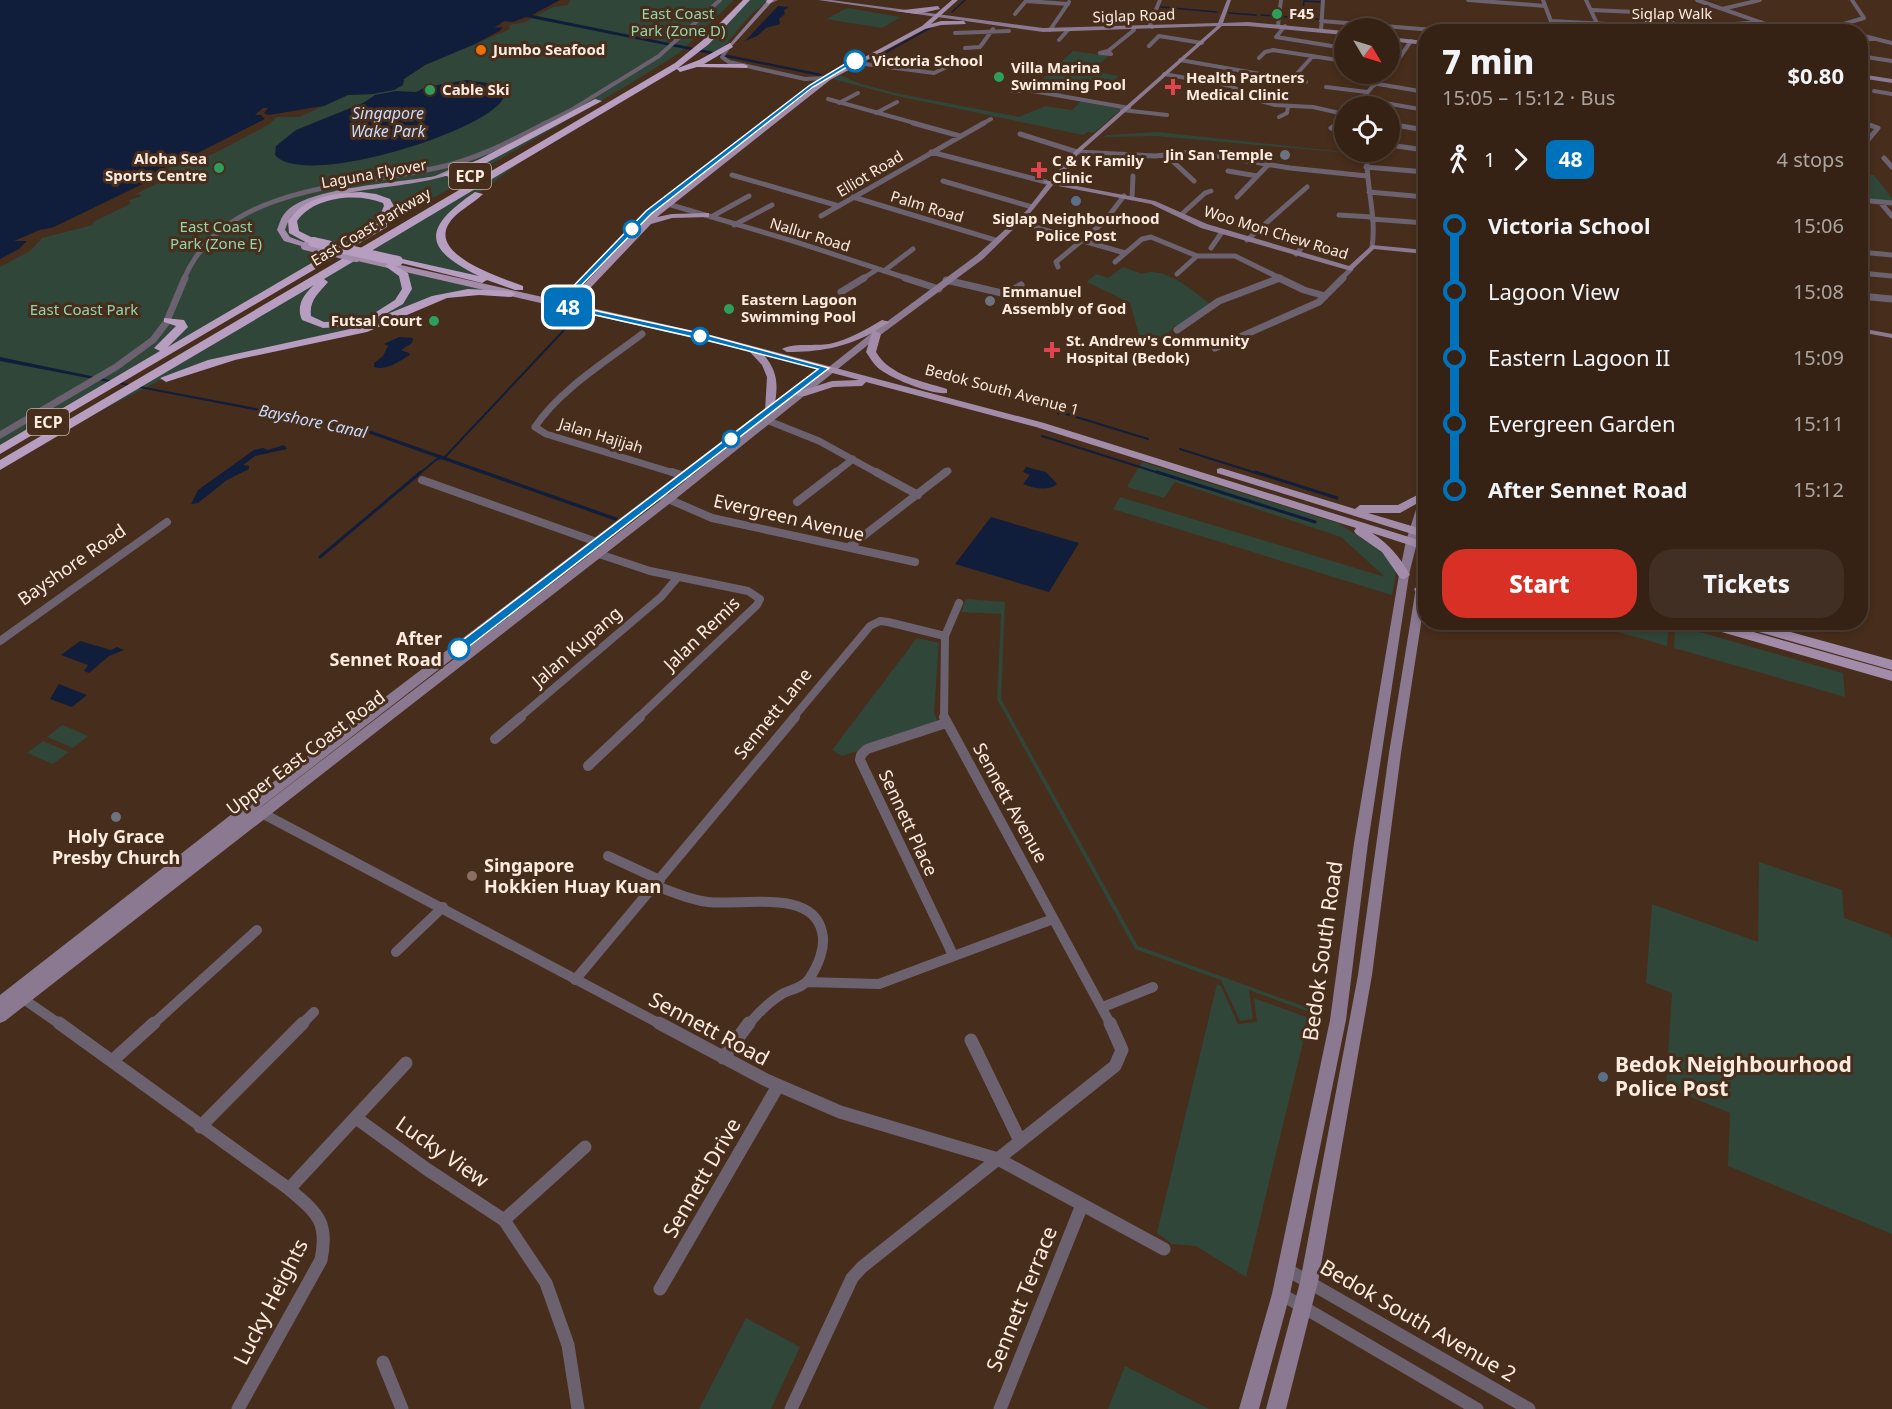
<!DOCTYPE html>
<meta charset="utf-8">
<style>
body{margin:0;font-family:"Noto Sans",sans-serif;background:#402f22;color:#f1f3f6;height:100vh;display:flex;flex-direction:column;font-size:22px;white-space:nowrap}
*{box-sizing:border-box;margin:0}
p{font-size:20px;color:#aaa4a0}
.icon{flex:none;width:33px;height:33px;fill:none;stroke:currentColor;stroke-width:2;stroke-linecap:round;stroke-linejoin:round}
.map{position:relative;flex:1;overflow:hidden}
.side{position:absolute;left:1418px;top:24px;width:450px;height:606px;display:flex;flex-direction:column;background:#352214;border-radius:24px;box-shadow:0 3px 9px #0003,0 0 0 2px #4f3f34}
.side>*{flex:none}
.badge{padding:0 12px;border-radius:9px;font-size:21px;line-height:39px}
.needle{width:39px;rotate:128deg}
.buttons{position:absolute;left:1334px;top:18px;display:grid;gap:12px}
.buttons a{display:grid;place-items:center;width:66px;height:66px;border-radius:50%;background:#352214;box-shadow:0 3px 9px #0003,0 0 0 2px #4f3f34;font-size:30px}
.map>.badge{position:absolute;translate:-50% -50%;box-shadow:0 0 0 3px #fff}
.legs{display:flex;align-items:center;gap:9px;height:66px;padding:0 24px;font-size:20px}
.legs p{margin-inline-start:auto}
.head{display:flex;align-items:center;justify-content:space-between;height:102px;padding:0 24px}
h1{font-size:33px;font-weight:800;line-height:45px}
.action{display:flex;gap:12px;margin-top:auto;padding:12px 24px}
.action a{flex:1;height:69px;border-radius:24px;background:#d93025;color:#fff;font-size:24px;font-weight:800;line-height:69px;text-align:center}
.action a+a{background:#402f22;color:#f1f3f6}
ul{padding:0 24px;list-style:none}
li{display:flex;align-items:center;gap:21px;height:66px;font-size:22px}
li i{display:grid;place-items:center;width:9px;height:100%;margin:0 8px;background:currentColor}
li i::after{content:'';width:15px;height:15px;margin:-8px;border:4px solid;border-radius:50%;background:#352214}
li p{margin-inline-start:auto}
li:first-child i{background:linear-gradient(#0000 50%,currentColor 0)}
li:last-child i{background:linear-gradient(currentColor 50%,#0000 0)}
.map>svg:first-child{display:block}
</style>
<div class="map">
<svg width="1892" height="1409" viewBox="0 0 1892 1409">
<rect width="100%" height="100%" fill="#472d1b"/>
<path fill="#304639" d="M570,0H734L679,53L628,85L0,449V267L30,251L42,238L93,225V222L130,204V200L141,196L139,194L132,196L158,183L154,181L172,166L186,165L215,153L268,125L277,117H299L348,95L373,94L403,85L404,79L425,65L506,31L510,28L509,25L525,22L553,7L568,5Z
M747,0H771C755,7 730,38 721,53L698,49Z
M847,8L901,17L882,28L826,19Z
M1073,51L1109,56L1091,71L1119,76L1104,89L1094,87L1089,91L1068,88L1059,96L1029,91Z
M840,75L861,84L900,94L1019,117L1045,106L1072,110L1082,100L1124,107L1094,133L1088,132L1083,135L897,96L833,79Z
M1157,132L1344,152H1361L1360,154L1156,136L1104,137L1107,135Z
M519,163L474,197L441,230L452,256L519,288L360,253Z
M1860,174L1874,175L1892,198V202L1860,199Z
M353,257L510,294L447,295L389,320L239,355L163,379L67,428Z
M1123,267L1142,274C1163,264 1195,292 1210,304L1178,327L1175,326L1157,343L1140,338L1130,303L1087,282L1096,274L1108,278Z
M1142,462L1338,523L1380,550L1388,557L1396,574L1392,595L1113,509L1120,497L1385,577L1341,537L1175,482L1164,498L1127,487Z
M966,599L1005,602L1001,699L1138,946L1317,1011V1015L1249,990L1253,1019L1240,1021L1221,980L1135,949L997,699L1001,614L961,612Z
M1663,622L1669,624L1667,646L1587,623Z
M1675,625L1843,673L1845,697L1674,648Z
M917,638L939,643L934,713L939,724L842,756L832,750Z
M62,725H63L88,736L73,748L47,737Z
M43,741L69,752L53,764L27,753Z
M1759,862L1842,890L1844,918L1888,934L1892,938V1234L1728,1166L1730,1113L1666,1087L1672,993L1646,983L1652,904L1758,942Z
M1217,984L1221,986L1238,1024L1257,1022L1254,998L1309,1018L1246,1277L1196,1246L1172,1244L1157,1233Z
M746,1318L800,1347L771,1409H699Z
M1125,1366L1209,1409H1108Z"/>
<path fill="#111e3b" d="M0,0H560L532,15L822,74L820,76L526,17L513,22L504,21L494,28L502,27L501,30L475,44L425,65L404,79L403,85L394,90L373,94L348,95L324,106L268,115L264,113L268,108H263L255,115H261L265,119L174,165H169L152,176L157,177L54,227L41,230L44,228L14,241H27L19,249L0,259Z
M778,6L789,7L784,10L785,14L779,19L780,24L766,28L757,36L745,41Z
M467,80L494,84L503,91V99C485,132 303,189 275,155L276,146L296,130L363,103L375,95L396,91L416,92L426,87Z
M399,337L413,338L412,343L401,350L409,353L410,355C399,361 388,371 374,367V363L383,356L388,346L384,344Z
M0,357L129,384L366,429L618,518L616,521L362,431L0,361Z
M284,445L287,449L255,456L243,465L249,466V469L227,480L198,503L191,504L198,490L254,450L263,448L268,450Z
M1026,467L1046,472L1057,484C1048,492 1033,488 1023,484L1030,475L1023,472Z
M991,517L1079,543L1049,592L955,564Z
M80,641L111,650L117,647L124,650L109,656L89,673L84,671L88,665L61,655Z
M59,684L87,695L72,707L50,699Z"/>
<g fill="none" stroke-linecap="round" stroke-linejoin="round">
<path stroke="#111e3b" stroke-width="1.5" d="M1161,7L1217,12
M952,12L965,0
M1229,13L1256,15
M1261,15L1318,19
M1302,18L1304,1L1320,2
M870,61L930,28"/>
<path stroke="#111e3b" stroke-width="2" d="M1058,414L1060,412L1148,439
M1042,436L1162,474
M1180,449L1259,474
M419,474L437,459L444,458L581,312"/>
<path stroke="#111e3b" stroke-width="3" d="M1157,472L1315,522
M1255,472L1337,498
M320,557L421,472"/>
<path stroke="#6b616f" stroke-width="4" d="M1468,0L1545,6
M1543,0L1555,32
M1586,0L1601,32
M1697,0L1788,32
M1722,9L1760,0
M1592,10L1657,13L1681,28
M1015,14L1026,1L1068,4
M1321,21L1459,32
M1551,21L1682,28L1761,22
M1278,26L1281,0
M1285,26L1276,37L1344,48
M1152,27L1150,24L1160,0
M1050,30L1069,2
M1321,30L1323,0
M1479,32L1480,27
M1816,32L1864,18L1852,0
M955,33L1009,31
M1860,35L1892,43
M1059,40L1068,30
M730,45L722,57L729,62L805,79L825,78
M1860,45L1871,38
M1149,46L1159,36L1202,43
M965,48L980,47L993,29
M1108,51L1134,30L1133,28
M1108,51L1111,54L1100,53Z
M1860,56L1892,61
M1259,58L1265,52L1273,50L1344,61
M1180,60L1306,82
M857,63L934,73L949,66
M1389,73L1411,41
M1164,74L1231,86L1257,100L1275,105L1313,107L1344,114
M1292,79L1313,56
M1378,84L1425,92
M1326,87L1367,92
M1012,91H1033L1129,108
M1874,91L1892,94
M828,99L918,124
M1362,99L1425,110
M839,103L858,93
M1356,106L1372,87L1389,74
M1122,110L1167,115
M876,113L897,102
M1279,117L1287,113L1288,107
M1860,121L1868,124
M543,124L573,109L659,56L720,0
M982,124L991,119
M1336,124L1344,119"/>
<path stroke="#6b616f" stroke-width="5" d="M913,123L960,136
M1389,124L1425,130
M1331,128L1339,123
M1020,134L1077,152L1155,156L1193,152L1290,168L1367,176
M1389,145L1425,150
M1863,146L1878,128L1864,123
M931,152L1046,182
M1367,152C1365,184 1377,215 1372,247
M1166,155L1194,181
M1884,158L1892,167
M1366,167L1425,172
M1228,171L1257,176
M732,175L839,206
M943,181L1032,207
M1369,192L1425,197
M853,197L995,240
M1237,197L1268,165
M1132,198L1133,176
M1860,200L1892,203
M661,202L793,241L909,279
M1880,202L1892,216
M1182,214L1205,193L1211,191
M1339,215L1372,217
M821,216L984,123
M711,217L749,196
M1372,219L1425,223
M1014,221L1125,253
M734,225L772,205
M1247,240L1307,187
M1211,248L1222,232
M1860,252L1892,255
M1296,254L1309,240
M1115,262L1142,239L1151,237L1197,256H1235L1282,279
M1058,267L1056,262L1104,222L1124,196
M884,271L913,249
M1860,273L1892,276
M1177,274L1197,256
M184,279C223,185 352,187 436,168C476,160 511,141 546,123
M862,279L878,269
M1277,279L1280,278
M1341,279L1351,269"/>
<path stroke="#6b616f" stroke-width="7" d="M905,278L939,289
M1279,278L1304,290L1325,296
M946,280L1006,294L1021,285
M841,292L864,278
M1860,296L1892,299
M1177,330L1219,301L1280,278
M642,334C607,361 559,390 535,427L546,434L677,474
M1215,348L1319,302L1343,278
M759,417L819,441L879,474
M0,435L116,367L153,340L166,323L185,278
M834,474L853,459
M944,474L948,471"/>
<path stroke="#6b616f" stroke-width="8" d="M672,472L694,479
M876,472L918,495
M422,480L608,546
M659,495L712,518L915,562
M797,502L836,472
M849,547L946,472
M593,552L650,571L748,591L760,599L757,605L638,718
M0,641L167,522
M519,718L661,597L678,577
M793,718L870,626L880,621L888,622L945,636
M944,718L945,636L959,603"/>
<path stroke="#6b616f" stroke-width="10" d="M944,717L1111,1025
M946,723L867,749L861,755L860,760L953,955
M495,739L521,717
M588,766L640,717
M258,811L662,1025
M608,856L660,880
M656,886C673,892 690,900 708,902C741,906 813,888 822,932C826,947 818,966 809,979C803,988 791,989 782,994C769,1002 758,1013 748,1025
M396,952L443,907
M575,980L795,717
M807,982L879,984L1053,919
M22,998L61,1025
M1103,1007L1153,987
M152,1025L257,930
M301,1025L314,1012"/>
<path stroke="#6b616f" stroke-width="13" d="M59,1023L289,1189C317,1213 329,1221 321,1260L238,1409
M659,1023L766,1080L840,1112L998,1159L1164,1249
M971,1040L1020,1141
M723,1058L749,1023
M112,1061L154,1023
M356,1118L428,1170L504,1220L546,1283L568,1345L578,1409
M200,1127L303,1023
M289,1189L406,1063
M504,1220L585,1147
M1286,1269L1529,1409
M660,1289L778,1086
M1281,1294L1477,1409
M383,1362L402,1409
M791,1409L852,1278L862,1267L1115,1066L1122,1050L1110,1023
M1000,1409L1082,1205"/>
<path fill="#8a7990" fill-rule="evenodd" d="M778,0L771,3L732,46H728L767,1Z
M818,0H831L1043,28L1218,23L1227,0H1231L1223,23L1248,22L1344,31V35L1248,26H1222L1079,153L1056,182L1155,201L1207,224L1349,266L1372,245L1425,250V254L1374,249L1351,271L1201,228L1151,204L1053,185L1031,212L983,259L879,336L673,501L5,1021L0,1023V995L255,796L751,419H757V423L248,817L665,497L873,332L977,255L1027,210L1047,184L1044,183V181H1050L1075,151L1217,26L1043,32Z
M1389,37L1425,41V45L1389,41Z
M1860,74L1892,79V83L1860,78Z
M1860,328L1892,334V338L1860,332Z
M1425,494C1425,521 1415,548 1409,575L1368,843L1346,1020L1290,1294L1259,1409H1239L1272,1294L1330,1020L1354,843L1399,575L1406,541L1420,497Z
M1425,560V598L1401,753L1372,975L1318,1282L1286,1409H1266L1300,1282L1358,975L1389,753L1420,563Z"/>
<path fill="#a28ca9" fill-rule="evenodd" d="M952,0H958L931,24L941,21H964L966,24L941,25L925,29L830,80L657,217L672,214L706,213H709V217L672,218L651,224L577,302H571V298L654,211L764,126L826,78L922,26Z
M938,6L940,9L917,14L895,11Z
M452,163L459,167L457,172C411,191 327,185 294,214C289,217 287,225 285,230L290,237L308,244V248L284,241L277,230C279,225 281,217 285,213C306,187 400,183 435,176L451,169L448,165Z
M356,255L703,333L1044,423L1425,542V550L1372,533C1389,544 1400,557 1410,575L1404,579L1400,578L1382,552L1356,534L1354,531L1356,528L1036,427L866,382L862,386L833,387L805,396H797V392L832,381L859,380L764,355C779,373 778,387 774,409L769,412L765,411L767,377L762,365L749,351L353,260V256Z
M882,320L890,322L875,331L881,334L876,352C890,376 922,381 947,389V393C931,395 890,378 878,368C873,363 870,358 866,352L872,333C844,348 818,352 787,352L782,349C791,343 817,346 829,344C848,340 865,330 882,320Z
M1221,468L1355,509L1360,505H1398L1425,491V499L1400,513H1368L1425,530V538L1217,473V469Z
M1425,581V591L1416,592L1414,589Z
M1695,622H1718L1892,671V681L1697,625Z
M1732,622H1755L1892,660V670L1734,625Z"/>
<path fill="#b79dc0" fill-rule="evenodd" d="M743,0H750L709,44L678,68L699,60L730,43L733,47L704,64H744L748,66L747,68L697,67L680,72L677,69L324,279L328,282C319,293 309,300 311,316L324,322L349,321L353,322V326L323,328L302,320C296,306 303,295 314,285L0,470V460L675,63L703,40Z
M767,0H774L769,4L766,2Z
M595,99L602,101L486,163L450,177L442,175L480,159Z
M361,192L376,194L390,199L394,206L382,222L387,223V227L0,454V445L160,351L154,348L176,326L164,322V318L184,320L188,327L168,347L368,230L365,228L380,215L384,206L383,203C357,192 313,197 297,221L299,231L317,240V244H309L289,233L288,221C304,197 333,193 361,192Z
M475,192L483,194C472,205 456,211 448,225C431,256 502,278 523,286V290H515L487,280L482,283L393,261L398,258L479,276C421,248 424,227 475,192Z
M390,263L408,273L412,289L403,304L380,317L376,316V312L395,300L402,289L399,276L385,266Z
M468,289L511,291L516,294L511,297L479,295L447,298L367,332L235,360L166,382L160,378L208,360L350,329L432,296Z"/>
<path stroke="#a28ca9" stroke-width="8" d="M305,246L356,258"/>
<path stroke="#b79dc0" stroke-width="10" d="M313,242L398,261"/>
</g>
<path fill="#0072bc" stroke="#fff" stroke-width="1.5" d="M853,59L857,61L813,87L651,214L566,301L570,305L703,334L829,368L463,651H455V646L818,369L702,339L564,308L558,302L646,211L810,85Z"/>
<g fill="#2e9e5b" stroke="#472d1b" stroke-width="2">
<circle cx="1277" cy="14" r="6"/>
<circle cx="999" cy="77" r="6"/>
<circle cx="430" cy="90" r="6"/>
<circle cx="219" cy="168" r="6"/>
<circle cx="729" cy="309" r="6"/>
<circle cx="434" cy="321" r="6"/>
</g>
<circle fill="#e8710a" stroke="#472d1b" stroke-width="2" cx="481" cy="50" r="6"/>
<g fill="#fff" stroke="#0072bc" stroke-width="3">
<circle cx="855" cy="61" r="10"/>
<circle cx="632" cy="229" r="8"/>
<circle cx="700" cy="336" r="8"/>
<circle cx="731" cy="439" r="8"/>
<circle cx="459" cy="649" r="10"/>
</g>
<g fill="#e0444e" stroke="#472d1b" stroke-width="2">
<path d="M1170 78h6v6h6v6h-6v6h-6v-6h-6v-6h6z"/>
<path d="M1036 161h6v6h6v6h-6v6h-6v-6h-6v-6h6z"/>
<path d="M1049 341h6v6h6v6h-6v6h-6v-6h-6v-6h6z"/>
</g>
<g fill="#6b7280" stroke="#472d1b" stroke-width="2">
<circle cx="1285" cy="155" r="6"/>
<circle cx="990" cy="301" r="6"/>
<circle cx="116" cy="817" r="6"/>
</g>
<g fill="#5c6f8a" stroke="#472d1b" stroke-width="2">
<circle cx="1076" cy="201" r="6"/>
<circle cx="1603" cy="1077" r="6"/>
</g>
<circle fill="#8d6e63" stroke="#472d1b" stroke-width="2" cx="472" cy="876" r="6"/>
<g text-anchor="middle" stroke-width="6" stroke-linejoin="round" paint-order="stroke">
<g font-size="15" fill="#93d6ae" stroke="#472d1b">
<text x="678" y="19">East Coast<tspan x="678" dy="17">Park (Zone D)</tspan></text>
<text x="216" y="232">East Coast<tspan x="216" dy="17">Park (Zone E)</tspan></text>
<text x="84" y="315">East Coast Park</text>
</g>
<g font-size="15" font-weight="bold" fill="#fdebe0" stroke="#472d1b" text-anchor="start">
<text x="1289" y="19">F45</text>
<text x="493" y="55">Jumbo Seafood</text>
<text x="1011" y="73">Villa Marina<tspan x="1011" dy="17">Swimming Pool</tspan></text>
<text x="1186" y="83">Health Partners<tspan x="1186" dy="17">Medical Clinic</tspan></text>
<text x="442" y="95">Cable Ski</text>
<text x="1273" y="160" text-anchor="end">Jin San Temple</text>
<text x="207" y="164" text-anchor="end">Aloha Sea<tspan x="207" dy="17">Sports Centre</tspan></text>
<text x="1052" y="166">C &amp; K Family<tspan x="1052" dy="17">Clinic</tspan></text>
<text x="1076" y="224" text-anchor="middle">Siglap Neighbourhood<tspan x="1076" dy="17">Police Post</tspan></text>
<text x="1002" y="297">Emmanuel<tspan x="1002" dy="17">Assembly of God</tspan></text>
<text x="741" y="305">Eastern Lagoon<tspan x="741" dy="17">Swimming Pool</tspan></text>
<text x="422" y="326" text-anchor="end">Futsal Court</text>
<text x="1066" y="346">St. Andrew's Community<tspan x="1066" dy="17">Hospital (Bedok)</tspan></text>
</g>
<g font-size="15" fill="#fdebe0" stroke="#472d1b">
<text x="1672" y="19">Siglap Walk</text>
<text transform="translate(1134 16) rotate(-2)" y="5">Siglap Road</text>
<text transform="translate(374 174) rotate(-10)" y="5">Laguna Flyover</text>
<text transform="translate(870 174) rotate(-31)" y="5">Elliot Road</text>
<text transform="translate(927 207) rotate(17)" y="5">Palm Road</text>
<text transform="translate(371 227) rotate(-31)" y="5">East Coast Parkway</text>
<text transform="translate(1276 233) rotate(17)" y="5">Woo Mon Chew Road</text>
<text transform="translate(810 235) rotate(17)" y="5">Nallur Road</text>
<text transform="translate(1002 390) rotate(15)" y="5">Bedok South Avenue 1</text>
<text transform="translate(601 436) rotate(17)" y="5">Jalan Hajijah</text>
</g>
<g font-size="15" font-weight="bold" fill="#fdebe0" stroke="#472d1b" text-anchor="start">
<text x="872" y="66">Victoria School</text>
</g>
<g font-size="16" font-style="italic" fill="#c8dafd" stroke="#472d1b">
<text x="388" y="119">Singapore<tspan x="388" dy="18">Wake Park</tspan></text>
<text transform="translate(313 421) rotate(12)" y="6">Bayshore Canal</text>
</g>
<g fill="#472d1b" stroke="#c6b2a5" stroke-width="1.5">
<rect x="449" y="163" width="42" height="26" rx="4.5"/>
<rect x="27" y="409" width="42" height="26" rx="4.5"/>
</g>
<g font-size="16" font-weight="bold" fill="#fdebe0">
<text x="470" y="182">ECP</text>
<text x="48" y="428">ECP</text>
</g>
<g font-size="18" fill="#fdebe0" stroke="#472d1b">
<text transform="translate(789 518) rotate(13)" y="6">Evergreen Avenue</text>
<text transform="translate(72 565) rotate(-35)" y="6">Bayshore Road</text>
<text transform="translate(702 634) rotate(-44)" y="6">Jalan Remis</text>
<text transform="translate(577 647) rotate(-41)" y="6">Jalan Kupang</text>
<text transform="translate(773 714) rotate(-51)" y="6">Sennett Lane</text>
<text transform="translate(306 753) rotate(-37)" y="6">Upper East Coast Road</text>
<text transform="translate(1010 803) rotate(61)" y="6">Sennett Avenue</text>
<text transform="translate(908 823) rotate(65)" y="6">Sennett Place</text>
</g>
<g font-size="18" font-weight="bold" fill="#fdebe0" stroke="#472d1b" text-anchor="end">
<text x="442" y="645">After<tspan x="442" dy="21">Sennet Road</tspan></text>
</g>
<g font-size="18" font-weight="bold" fill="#fdebe0" stroke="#472d1b">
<text x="116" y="843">Holy Grace<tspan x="116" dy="21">Presby Church</tspan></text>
<text x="484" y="872" text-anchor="start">Singapore<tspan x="484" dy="21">Hokkien Huay Kuan</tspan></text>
</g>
<g font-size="21" fill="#fdebe0" stroke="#472d1b">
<text transform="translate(1323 951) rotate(-82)" y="7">Bedok South Road</text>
<text transform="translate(709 1029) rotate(28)" y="7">Sennett Road</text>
<text transform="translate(442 1152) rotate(35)" y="7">Lucky View</text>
<text transform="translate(702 1178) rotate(-60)" y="7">Sennett Drive</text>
<text transform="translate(1022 1299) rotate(-68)" y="7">Sennett Terrace</text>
<text transform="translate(271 1302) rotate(-63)" y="7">Lucky Heights</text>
<text transform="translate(1418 1321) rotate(30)" y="7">Bedok South Avenue 2</text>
</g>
<g font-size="21" font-weight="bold" fill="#fdebe0" stroke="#472d1b" text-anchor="start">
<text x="1615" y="1072">Bedok Neighbourhood<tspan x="1615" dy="24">Police Post</tspan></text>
</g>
</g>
</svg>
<div class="buttons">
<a><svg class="needle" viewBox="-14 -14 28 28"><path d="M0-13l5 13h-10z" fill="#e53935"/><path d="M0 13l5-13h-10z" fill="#aaa4a0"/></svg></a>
<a><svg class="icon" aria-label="locate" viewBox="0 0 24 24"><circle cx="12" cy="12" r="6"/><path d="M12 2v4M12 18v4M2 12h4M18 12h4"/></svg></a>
</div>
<b class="badge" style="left:568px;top:307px;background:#0072bc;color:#fff">48</b>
<section class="side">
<div class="head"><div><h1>7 min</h1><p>15:05 – 15:12 · Bus</p></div><b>$0.80</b></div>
<div class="legs"><svg class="icon" aria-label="walk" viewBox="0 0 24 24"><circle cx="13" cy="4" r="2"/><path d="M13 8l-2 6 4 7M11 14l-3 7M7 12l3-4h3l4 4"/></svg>1<svg class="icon" aria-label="forward" viewBox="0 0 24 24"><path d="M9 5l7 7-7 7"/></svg><b class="badge" style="background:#0072bc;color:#fff">48</b><p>4 stops</p></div>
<ul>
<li><i style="color:#0072bc"></i><b>Victoria School</b><p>15:06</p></li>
<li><i style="color:#0072bc"></i><span>Lagoon View</span><p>15:08</p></li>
<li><i style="color:#0072bc"></i><span>Eastern Lagoon II</span><p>15:09</p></li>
<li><i style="color:#0072bc"></i><span>Evergreen Garden</span><p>15:11</p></li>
<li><i style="color:#0072bc"></i><b>After Sennet Road</b><p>15:12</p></li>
</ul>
<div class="action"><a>Start</a><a>Tickets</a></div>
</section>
</div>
